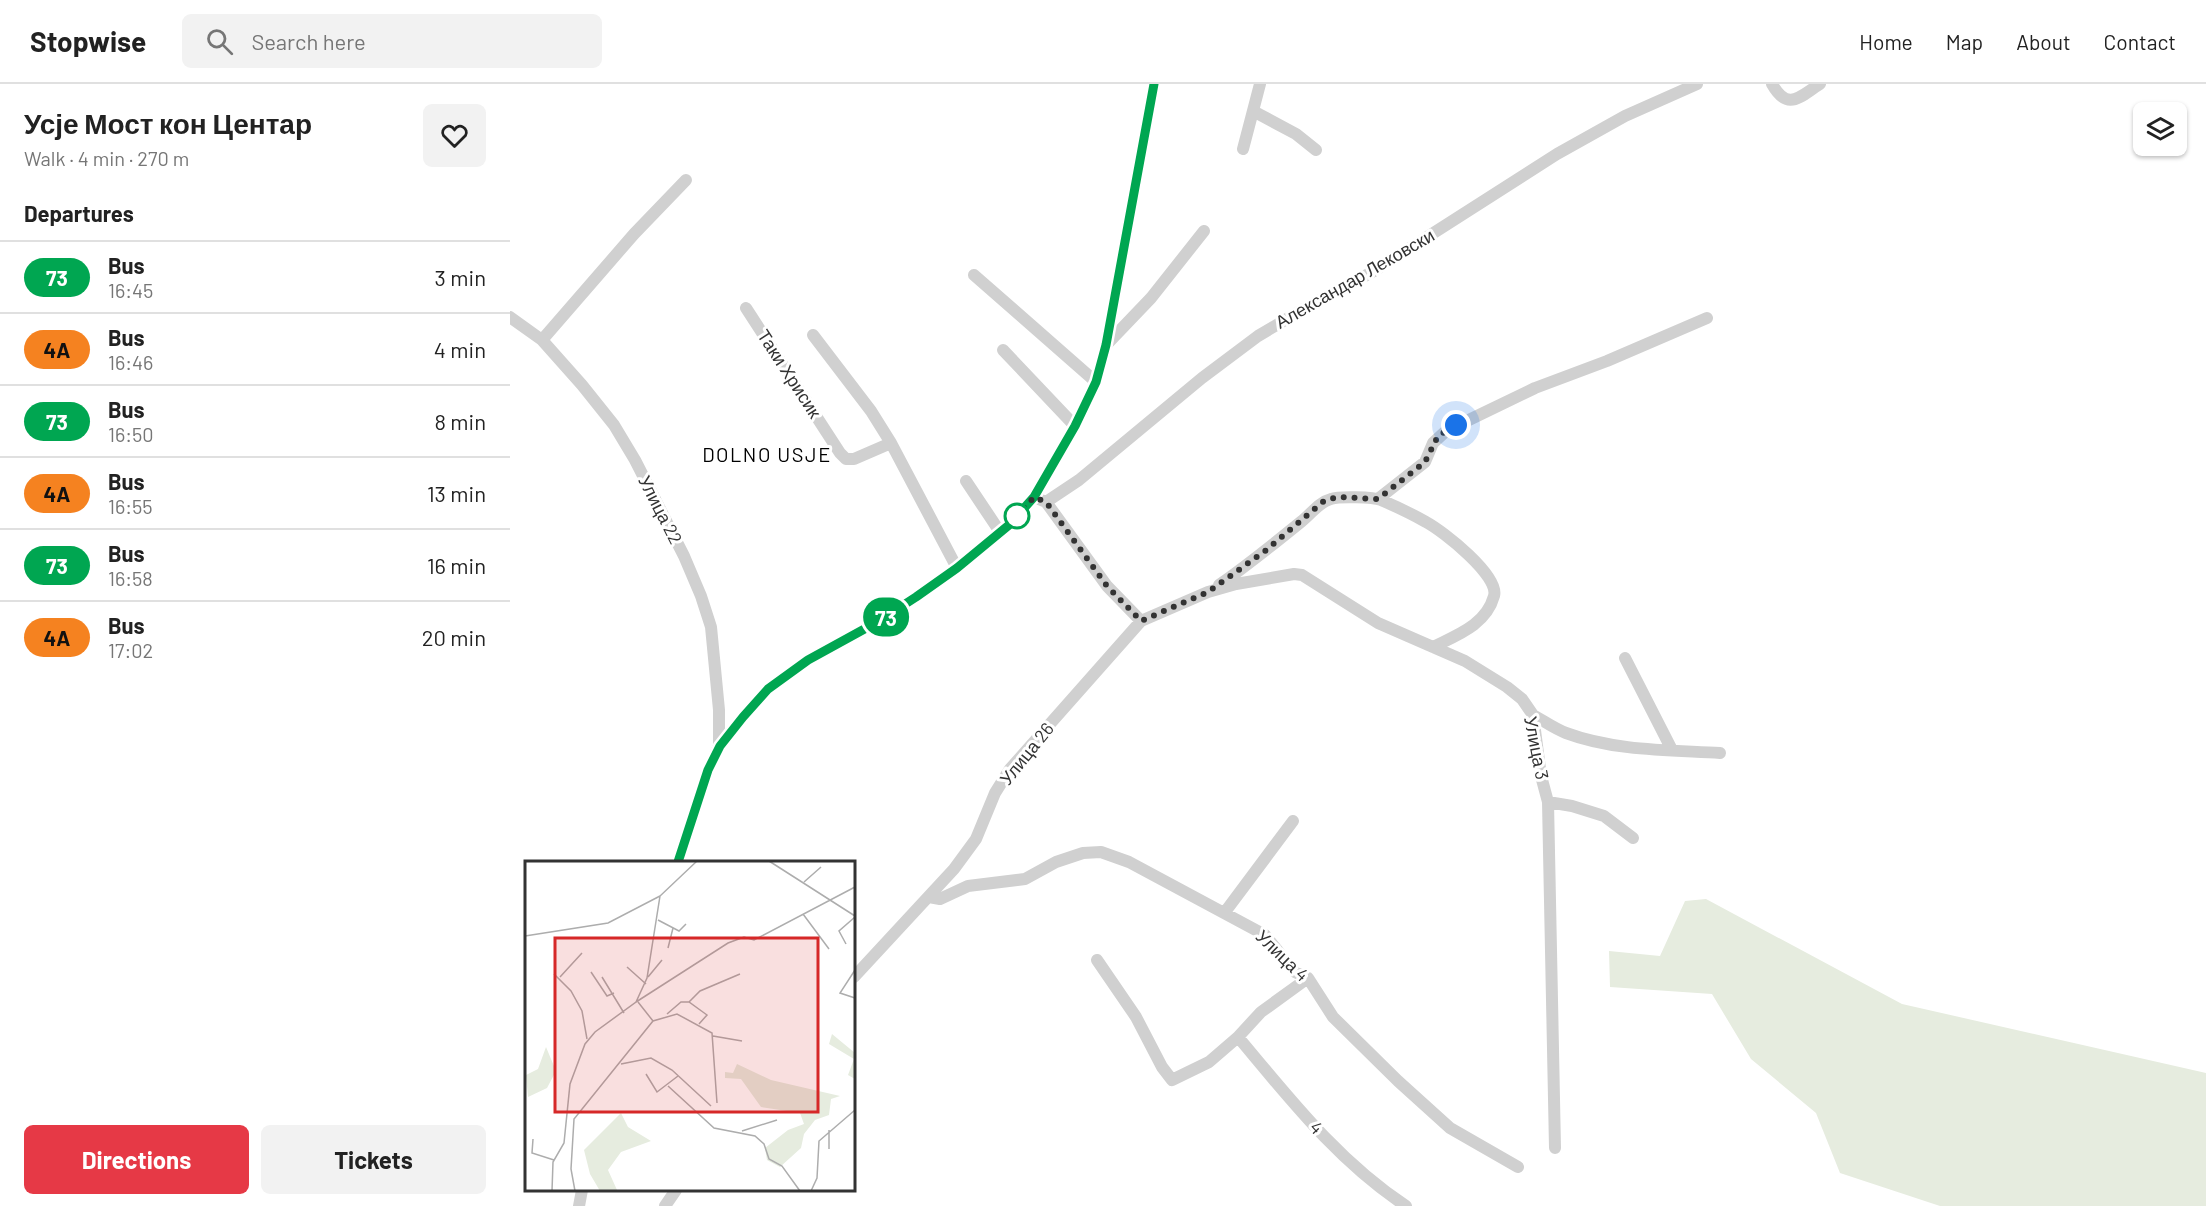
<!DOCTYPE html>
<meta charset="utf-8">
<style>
body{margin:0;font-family:Barlow,sans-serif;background:#f2f2f2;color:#222;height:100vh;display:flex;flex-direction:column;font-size:22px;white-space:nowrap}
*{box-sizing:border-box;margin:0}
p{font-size:20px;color:#767676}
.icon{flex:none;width:33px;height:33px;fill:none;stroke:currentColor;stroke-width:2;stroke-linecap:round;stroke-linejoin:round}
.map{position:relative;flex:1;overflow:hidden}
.side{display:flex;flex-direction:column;background:#fff;width:510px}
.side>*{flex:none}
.badge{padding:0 12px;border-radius:20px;font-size:21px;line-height:39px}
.controls{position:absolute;left:1623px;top:18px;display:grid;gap:12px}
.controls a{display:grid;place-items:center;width:54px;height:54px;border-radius:9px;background:#fff;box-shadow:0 2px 4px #0004;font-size:30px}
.you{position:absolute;width:30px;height:30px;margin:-15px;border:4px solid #fff;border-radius:50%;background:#1a73e8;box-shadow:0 0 0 9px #1a73e833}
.map>.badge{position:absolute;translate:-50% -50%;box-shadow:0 0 0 3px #fff}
h2{padding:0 24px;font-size:22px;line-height:54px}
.round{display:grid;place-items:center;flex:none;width:63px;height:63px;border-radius:9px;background:#f2f2f2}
.head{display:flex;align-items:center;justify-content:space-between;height:102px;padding:0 24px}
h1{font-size:28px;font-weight:700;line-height:45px}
.button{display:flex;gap:12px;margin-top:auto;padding:12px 24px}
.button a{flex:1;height:69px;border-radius:9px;background:#e63946;color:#fff;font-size:24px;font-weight:700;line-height:69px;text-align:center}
.button a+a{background:#f2f2f2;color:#222}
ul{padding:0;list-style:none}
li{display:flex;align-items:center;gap:18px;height:72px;padding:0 24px;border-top:2px solid #e0e0e0}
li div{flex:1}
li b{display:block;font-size:22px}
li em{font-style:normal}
li .badge{min-width:66px;font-weight:700;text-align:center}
header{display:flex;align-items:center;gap:36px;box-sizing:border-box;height:84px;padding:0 30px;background:#fff;border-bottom:2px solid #e0e0e0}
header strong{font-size:28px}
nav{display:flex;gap:33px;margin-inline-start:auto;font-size:21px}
.search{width:420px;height:54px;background:#f2f2f2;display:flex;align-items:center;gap:15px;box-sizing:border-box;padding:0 21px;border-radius:9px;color:#767676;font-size:22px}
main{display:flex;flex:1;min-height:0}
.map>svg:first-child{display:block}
</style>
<header>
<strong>Stopwise</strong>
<div class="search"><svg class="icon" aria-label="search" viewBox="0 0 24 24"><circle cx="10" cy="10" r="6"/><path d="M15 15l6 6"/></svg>Search here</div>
<nav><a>Home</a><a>Map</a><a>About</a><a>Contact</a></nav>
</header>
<main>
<section class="side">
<div class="head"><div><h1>Усје Мост кон Центар</h1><p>Walk · 4 min · 270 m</p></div><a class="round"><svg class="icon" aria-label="heart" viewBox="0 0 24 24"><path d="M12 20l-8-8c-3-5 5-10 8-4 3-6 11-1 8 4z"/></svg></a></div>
<h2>Departures</h2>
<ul>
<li><span class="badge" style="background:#00a651;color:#fff">73</span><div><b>Bus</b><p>16:45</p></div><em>3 min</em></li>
<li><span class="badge" style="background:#f58220;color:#111">4A</span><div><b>Bus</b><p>16:46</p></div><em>4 min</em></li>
<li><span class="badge" style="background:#00a651;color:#fff">73</span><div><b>Bus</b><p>16:50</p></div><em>8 min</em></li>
<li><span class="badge" style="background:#f58220;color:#111">4A</span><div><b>Bus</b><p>16:55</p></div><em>13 min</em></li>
<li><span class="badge" style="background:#00a651;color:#fff">73</span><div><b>Bus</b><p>16:58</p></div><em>16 min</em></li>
<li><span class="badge" style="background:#f58220;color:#111">4A</span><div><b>Bus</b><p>17:02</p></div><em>20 min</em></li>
</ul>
<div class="button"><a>Directions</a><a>Tickets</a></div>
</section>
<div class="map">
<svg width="1696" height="1122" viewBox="0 0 1696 1122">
<rect width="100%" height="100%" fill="#fff"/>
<path fill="#e6ecdf" d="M1196,815L1392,920L1696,989V1122H1430L1330,1089L1306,1029L1241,975L1202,910L1100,903L1099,867L1150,872L1175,817Z"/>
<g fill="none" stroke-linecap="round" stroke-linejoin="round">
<path stroke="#d0d0d0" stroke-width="12" d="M1262,0C1278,28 1289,13 1310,0
M743,27L786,50L806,66
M733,65L750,0
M464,191L586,298
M236,224L330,369L336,375H344L381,359
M0,233L32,256L72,301L104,341L125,376L174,472L191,512L201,543L209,626V662
M303,251L361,327L381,359L447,484
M32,256L124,150L176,96
M597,260L641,214L694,147
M493,266L565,342
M456,397L490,448
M524,413L536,418L569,396L692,294L748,252L797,223L864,187L1047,70L1115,32L1187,0
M868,415L915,378L923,359L936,347L1025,304L1097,277L1197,234
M536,418L597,502L631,537
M709,501C738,481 765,459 792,437C801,430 809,418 821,415C829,412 863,413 871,416C885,422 902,430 916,438C933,447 990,492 984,512C976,541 947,551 923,563
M1115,574L1162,666
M1023,631C1034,637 1045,645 1056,649C1104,667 1160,666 1210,669
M1038,718L1062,722L1094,732L1123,754
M168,778L198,686L209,662L233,633L258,605L298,576L369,537L406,513L447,484L499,441L524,413L565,342L586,298L596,261L644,0
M419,813L430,815L458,802L515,795L546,778L573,769L591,768L619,778L755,851L785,888L798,894L823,933L888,997L940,1044L1008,1083
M715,828L783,737
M587,876L626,933L652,983L662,996L699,978L728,953L751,928L798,894
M344,893L444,785L466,755L485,709L500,685L631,537L698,508L726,500L784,490L792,491L868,539L955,577L997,603L1012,615L1023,631L1031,692L1038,718L1045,1064
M728,953C780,1015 828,1077 896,1122
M69,1122L72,1106
M155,1122L166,1106"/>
</g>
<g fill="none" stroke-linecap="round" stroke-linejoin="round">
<g stroke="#fff" stroke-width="14">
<path id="line" d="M168,778L198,686L210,662L233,633L258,605L298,576L369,537L406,513L447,484L499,441L524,413L565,342L586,298L596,261L644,0"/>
</g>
<use href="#line" stroke="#00a651" stroke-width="9"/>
<path stroke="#333" stroke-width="6" stroke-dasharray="0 10.8" d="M507,432L524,413L536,418L597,502L631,537L698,508L755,467L814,417L827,413L868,415L915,378L928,352L946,341"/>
</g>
<circle fill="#fff" stroke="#00a651" stroke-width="3" cx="507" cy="432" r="12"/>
<g text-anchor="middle" stroke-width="6" stroke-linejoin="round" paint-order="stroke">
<g font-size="18" fill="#333" stroke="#fff">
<text transform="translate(845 195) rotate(-30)" y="6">Александар Лековски</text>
<text transform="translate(279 290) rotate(57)" y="6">Таки Хрисик</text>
<text transform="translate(150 426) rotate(63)" y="6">Улица 22</text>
<text transform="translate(1026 664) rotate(79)" y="6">Улица 3</text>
<text transform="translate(517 670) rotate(-51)" y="6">Улица 26</text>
<text transform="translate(772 872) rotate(44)" y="6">Улица 4</text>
<text transform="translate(806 1044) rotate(48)" y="6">4</text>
</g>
<g font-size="20" letter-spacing="1.5" fill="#000" stroke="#fff">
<text x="257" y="378">DOLNO USJE</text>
</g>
</g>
<g transform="translate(15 777)">
<rect width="330" height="330" fill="#fff"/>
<path d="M307,173L330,192V218L323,214L329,198L304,183ZM21,186L31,210L22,227L3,236L1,214L13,208ZM212,203L246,219L315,235L306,238L304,254L290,259L279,273L276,287L255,306L242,299L240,287L263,269L279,263L275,252L236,246L216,218L200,217V211L208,212ZM96,252L103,266L126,280L96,291L83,309L92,329L75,330L65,313L59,289Z" fill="#e6ecdf"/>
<path fill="none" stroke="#adadad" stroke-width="1.5" d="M244,0L330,55M279,21L296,6M278,53L304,88M133,59L154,70L161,63M0,75L83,62L135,35M321,83L314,70L330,56M143,87L148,67M102,106L121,123M330,109L315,132L330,137M66,111L82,135L89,132M29,113L46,130L57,150L62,178M35,116L57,92M77,116L99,152M123,116L137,99M111,141L203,82L219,76L229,79L330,26M113,141L128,160M164,141L175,130L215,113M142,153L156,141H164L182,154L174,163M188,175L217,180M96,203L126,197L147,209L186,245M121,213L132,231L153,215M143,225L189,267L230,275L239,283L244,298L257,305L275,330M217,270L252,259M8,278L7,292L29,299M304,288V269M27,330L28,301L39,282L45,223L60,183L70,171L111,141L122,117L135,35L172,0M50,330L46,308L49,258L128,160L152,153L187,172L192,242M286,330L292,317L294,280L330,249"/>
<path fill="#d62828" fill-opacity="0.15" stroke="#d62828" stroke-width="3" d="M30,77H293V251H30Z"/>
<rect width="330" height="330" fill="none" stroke="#333" stroke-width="3"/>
</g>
</svg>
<div class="controls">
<a><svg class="icon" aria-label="layers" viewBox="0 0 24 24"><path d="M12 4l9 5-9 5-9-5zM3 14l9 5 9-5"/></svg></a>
</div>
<div class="you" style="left:946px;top:341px"></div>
<b class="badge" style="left:376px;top:533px;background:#00a651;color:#fff">73</b>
</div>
</main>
